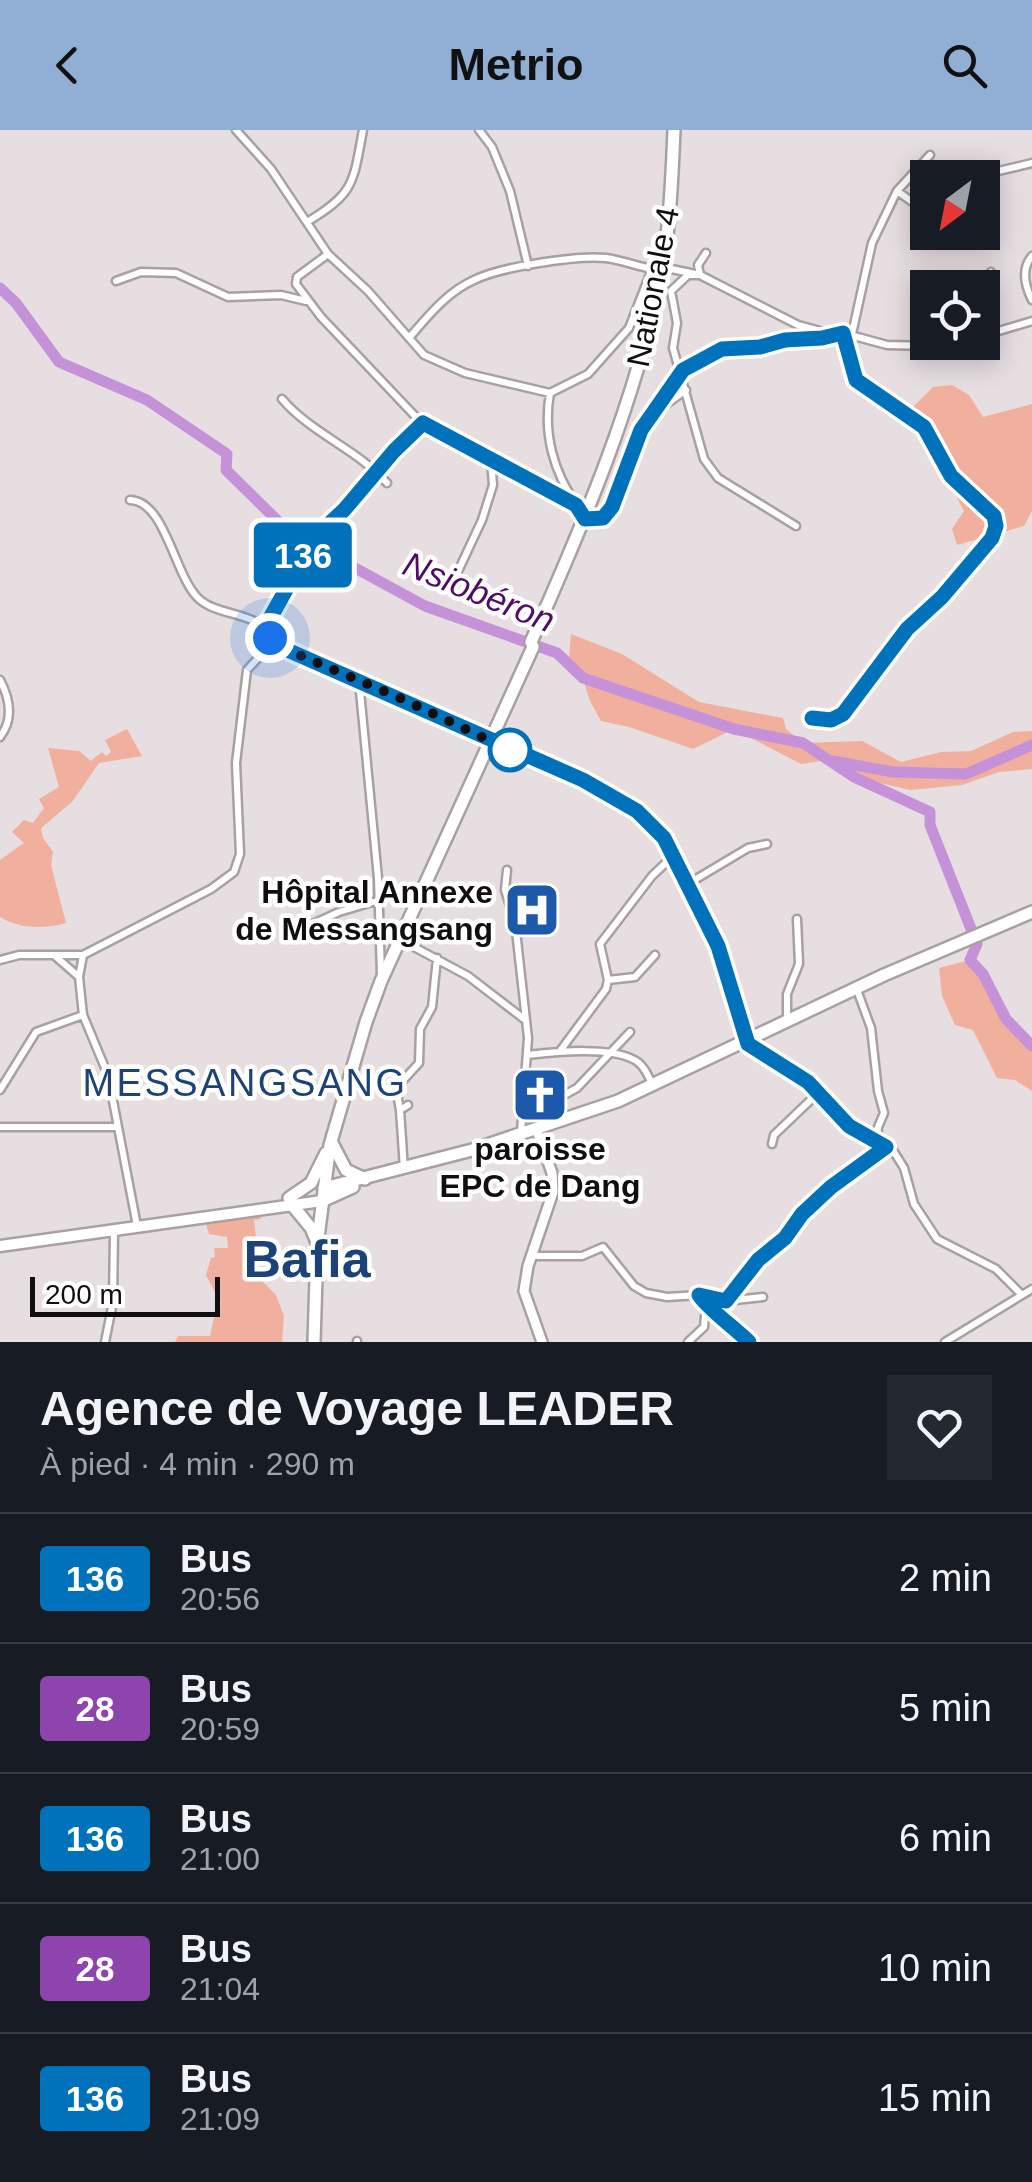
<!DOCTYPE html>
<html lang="fr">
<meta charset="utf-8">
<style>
body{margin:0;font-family:Helvetica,sans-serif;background:#242831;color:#f1f3f6;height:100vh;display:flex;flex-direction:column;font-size:38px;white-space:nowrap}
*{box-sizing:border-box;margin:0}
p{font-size:32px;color:#9ea1a6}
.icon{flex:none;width:55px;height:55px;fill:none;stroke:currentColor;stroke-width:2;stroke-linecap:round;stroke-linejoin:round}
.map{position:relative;height:1212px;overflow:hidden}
.side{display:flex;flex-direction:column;background:#171b24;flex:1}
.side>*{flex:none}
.badge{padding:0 20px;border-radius:8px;font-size:35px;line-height:65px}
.needle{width:65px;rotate:212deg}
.buttons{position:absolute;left:910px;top:30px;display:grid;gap:20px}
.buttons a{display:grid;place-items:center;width:90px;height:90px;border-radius:0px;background:#171b24;box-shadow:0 5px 25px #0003;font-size:50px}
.scale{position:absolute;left:30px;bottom:25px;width:190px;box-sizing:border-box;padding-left:10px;border:5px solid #110e0f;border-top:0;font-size:28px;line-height:35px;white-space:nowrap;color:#110e0f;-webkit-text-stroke:8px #fff;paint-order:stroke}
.you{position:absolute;width:50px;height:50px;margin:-25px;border:8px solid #fff;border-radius:50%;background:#1a73e8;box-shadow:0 0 0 15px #1a73e833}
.map>.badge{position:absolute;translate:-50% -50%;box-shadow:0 0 0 5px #fff}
.round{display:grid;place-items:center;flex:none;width:105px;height:105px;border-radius:0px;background:#242831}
.summary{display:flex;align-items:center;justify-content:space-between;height:170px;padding:0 40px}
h1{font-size:48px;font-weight:700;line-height:75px}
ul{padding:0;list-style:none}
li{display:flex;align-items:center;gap:30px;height:130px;padding:0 40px;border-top:2px solid #363941}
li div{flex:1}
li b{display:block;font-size:38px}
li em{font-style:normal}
li .badge{min-width:110px;font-weight:700;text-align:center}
header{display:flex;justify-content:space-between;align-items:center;height:130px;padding:0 40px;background:#91aed4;color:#111;font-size:45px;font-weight:700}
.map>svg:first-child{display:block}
</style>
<header><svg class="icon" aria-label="back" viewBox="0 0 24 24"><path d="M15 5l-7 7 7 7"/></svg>Metrio<svg class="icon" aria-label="search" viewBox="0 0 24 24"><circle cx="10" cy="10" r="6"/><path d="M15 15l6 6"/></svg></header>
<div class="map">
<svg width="1032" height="1212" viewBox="0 0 1032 1212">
<rect width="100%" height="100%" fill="#e6dee0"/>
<path fill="#f1b09d" d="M952,255L969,265L983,287L1032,274V381L1024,396L957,415L952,399L964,381C953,363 952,346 943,328C935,311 918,296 904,286L933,257Z
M571,504L622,524L699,572L783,588L786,599L803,613L862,611L901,632L941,622L971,621L1013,602L1032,601V639L999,642L962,655L910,660L854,647L827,630L801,634L734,599L693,619L629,597L601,591L590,571L583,549L568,542Z
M127,599L142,626L99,633L72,672L41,698L43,708L53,722L51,735L66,793C45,799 19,799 0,787V730L24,713L12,702L24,690L33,693L44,678L39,669L59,657L48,618L79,621L91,631L102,622L106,626L111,622L105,610Z
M970,830C994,856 1002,901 1032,921V961L1015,950L997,948L973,900L955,895L942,866L939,838Z
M260,1083L261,1089L254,1090L257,1115L245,1117V1134L276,1165L284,1186L282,1212H175L178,1206H210L215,1183L221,1174L206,1145L211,1128L215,1127L214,1118H228L227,1107L209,1104L206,1094Z"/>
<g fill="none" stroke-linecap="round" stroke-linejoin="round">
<path stroke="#c591d8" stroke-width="11" d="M0,158L16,173L59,232L147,270L227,324L226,340L289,402L425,476L557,523L583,548L734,599L803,613L854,647L930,682V695L977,814L970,830L983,844L1006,889L1032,916
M833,631L893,642L966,644L1032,615"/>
<g stroke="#a8a0a2" stroke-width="11">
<path id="minor" d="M236,0L271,39L328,124L368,161L424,225L465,243L550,263L588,244L629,198L652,139L662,142
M479,0L492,17L510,61L528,136
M969,48L1032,33
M897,61L930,25
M307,92C355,63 353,53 363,0
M706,123L698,135L700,145H688L671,161L677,193L673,218L704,329L718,348L796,396
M328,124L297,147L296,154L321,187L414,285L423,293L577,375C553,342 543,303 550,263
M1032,126C1021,139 1025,156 1032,170
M662,137L700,145L798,195L835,205
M116,151L141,142L176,143L228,167L281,165L306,171
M982,158L991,142
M852,204L872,113L897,61L928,83
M982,206L1032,191
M409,208C428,186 447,162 474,150C500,137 577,125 606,128C621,130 637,136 652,139
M282,269C312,304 357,319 387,353
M658,280L686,260
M130,370C165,371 174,443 197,467C211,482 236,482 254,491C265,496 271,509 282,516C304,531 335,540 359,551L378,748L381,845
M577,375L585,389L603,388L607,384L641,300L671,254L683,240L714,223L722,219L760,217L843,203L887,215L933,216L956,212
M453,452L482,390L493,355L491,331
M264,499L315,406L344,380L394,321L423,293
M0,550C10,569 14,589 0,607
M359,551L583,650L624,672L655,696L664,708L717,816L748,915L808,952L849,996L894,1022L904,1038L914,1074L937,1109L996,1139L1022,1165L1032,1159
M812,588L831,590L843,584L907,499L942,467L992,408L996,395L993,386L951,346L932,309L918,290L856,250L843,203
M507,740L505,760L515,792L528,908L521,1002
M686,755L748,718L767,714
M304,798L339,782L379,770
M401,810L468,846L524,889
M54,825H83L211,759L234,742L240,724L236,633L247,540L259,527L284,519
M0,830L19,825H54L79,847L83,885L108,945L137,1096
M79,847L83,825
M608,850L635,847L655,825
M857,860L871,898L878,961L884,983L878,997L877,1010
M787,891V864L799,834L797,789
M560,921L606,859L608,850L600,814L652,746L673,726
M527,925C554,922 617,915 639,933C645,938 649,947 652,954
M0,960L36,902L83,885
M566,964L577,958L630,902
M400,980L396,958L419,933L420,899L432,877L437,828
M0,997H118
M772,1014L774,1005L819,962
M404,1039L400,980L408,975
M532,1126H582L603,1117L634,1156L646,1163L667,1167L699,1165L726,1171L763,1167
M727,1170L753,1135L785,1107L802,1084L831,1057L887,1017
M706,1175L724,1187L750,1212
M105,1212L113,1172L114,1101
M357,1212V1211
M688,1212L704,1197L706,1175
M945,1212L1022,1165"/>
</g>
<g stroke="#a8a0a2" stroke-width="14">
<path id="tertiary" d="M536,998L552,1043L553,1062L528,1136L524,1161L542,1212"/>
</g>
<g stroke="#a8a0a2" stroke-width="15">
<path id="secondary" d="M0,1116L322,1071"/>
</g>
<g stroke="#a8a0a2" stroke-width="16">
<path id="primary" d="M324,1058L472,1020L618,971L884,845L1032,782
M322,1071L353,1057"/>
</g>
<g stroke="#a8a0a2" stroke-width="16">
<path id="trunk" d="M332,1013L346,1040L365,1049
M289,1068L311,1053L326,1023
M293,1076L311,1098L316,1110
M314,1212L317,1115L330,1015L366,892L381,851L533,517L531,512C584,392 635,274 661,145C670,97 672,48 674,0"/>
</g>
<use href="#minor" stroke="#fff" stroke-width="6"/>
<use href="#tertiary" stroke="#fff" stroke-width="9"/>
<use href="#secondary" stroke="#fff" stroke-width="10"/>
<use href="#primary" stroke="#fff" stroke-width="11"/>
<use href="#trunk" stroke="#fff" stroke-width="11"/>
</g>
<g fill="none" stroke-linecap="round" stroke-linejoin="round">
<g stroke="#fff" stroke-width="22">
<path id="line" d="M749,1212C736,1199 708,1179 699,1165L726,1171L758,1130L785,1108L802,1084L831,1057L886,1017L849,996L808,952L748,914L718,816L664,708L637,681L583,650L285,519L270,508L264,499L316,406L344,380L394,321L423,293L576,375L585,389L603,388L612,377L641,300L683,240L722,219L760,217L785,210L822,208L843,203L856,250L924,297L951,346L994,386L996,396L992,408L942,467L907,499L843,584L831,590L812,588"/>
</g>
<use href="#line" stroke="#0072bc" stroke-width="15"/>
<path stroke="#110e0f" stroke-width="10" stroke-dasharray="0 18" d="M270,508L285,519L400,568L514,622L510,620"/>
</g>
<defs>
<g id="hospital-square" transform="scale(2.875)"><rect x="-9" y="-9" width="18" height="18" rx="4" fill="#1c59aa" stroke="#fff"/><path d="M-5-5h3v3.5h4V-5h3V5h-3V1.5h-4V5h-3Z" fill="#fff"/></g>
<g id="church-square" transform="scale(2.875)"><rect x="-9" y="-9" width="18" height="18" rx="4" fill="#1c59aa" stroke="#fff"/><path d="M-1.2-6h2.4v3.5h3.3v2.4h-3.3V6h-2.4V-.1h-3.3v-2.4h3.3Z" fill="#fff"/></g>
</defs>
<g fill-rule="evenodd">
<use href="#hospital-square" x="532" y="780"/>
<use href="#church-square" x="540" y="965"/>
</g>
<circle fill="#fff" stroke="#0072bc" stroke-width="5" cx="510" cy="620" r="20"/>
<g text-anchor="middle" stroke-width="9" stroke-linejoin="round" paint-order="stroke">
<g font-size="32" fill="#110e0f" stroke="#fff">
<text transform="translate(653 157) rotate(-79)" y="11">Nationale 4</text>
</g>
<g font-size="32" font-weight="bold" fill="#110e0f" stroke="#fff" text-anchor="end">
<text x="493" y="773">Hôpital Annexe<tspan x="493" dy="37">de Messangsang</tspan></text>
<text x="540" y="1030" text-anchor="middle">paroisse<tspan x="540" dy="37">EPC de Dang</tspan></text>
</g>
<g font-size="35" font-style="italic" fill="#510d64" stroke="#fff">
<text transform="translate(479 462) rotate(22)" y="12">Nsiobéron</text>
</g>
<g font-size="38" letter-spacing="2.5" fill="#1c4377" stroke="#fff">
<text x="245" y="966">MESSANGSANG</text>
</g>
<g font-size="52" font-weight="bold" fill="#1c4377" stroke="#fff">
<text x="307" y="1147">Bafia</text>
</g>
</g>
</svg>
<div class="buttons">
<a><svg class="needle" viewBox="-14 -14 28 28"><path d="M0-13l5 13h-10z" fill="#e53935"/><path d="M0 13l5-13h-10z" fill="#9ea1a6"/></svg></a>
<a><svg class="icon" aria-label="locate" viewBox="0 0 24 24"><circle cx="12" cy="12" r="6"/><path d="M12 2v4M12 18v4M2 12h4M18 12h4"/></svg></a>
</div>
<div class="scale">200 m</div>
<div class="you" style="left:270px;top:508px"></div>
<b class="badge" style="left:303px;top:425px;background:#0072bc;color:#fff">136</b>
</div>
<section class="side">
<div class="summary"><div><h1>Agence de Voyage LEADER</h1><p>À pied · 4 min · 290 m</p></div><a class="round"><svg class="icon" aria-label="heart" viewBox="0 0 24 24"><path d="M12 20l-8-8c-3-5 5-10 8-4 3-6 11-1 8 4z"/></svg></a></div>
<ul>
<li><span class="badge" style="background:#0072bc;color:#fff">136</span><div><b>Bus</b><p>20:56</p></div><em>2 min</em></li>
<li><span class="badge" style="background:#8e44ad;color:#fff">28</span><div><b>Bus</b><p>20:59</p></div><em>5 min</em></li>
<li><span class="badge" style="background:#0072bc;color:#fff">136</span><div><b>Bus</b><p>21:00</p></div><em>6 min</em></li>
<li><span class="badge" style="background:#8e44ad;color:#fff">28</span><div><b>Bus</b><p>21:04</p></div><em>10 min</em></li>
<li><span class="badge" style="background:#0072bc;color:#fff">136</span><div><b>Bus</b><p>21:09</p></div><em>15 min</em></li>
</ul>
</section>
